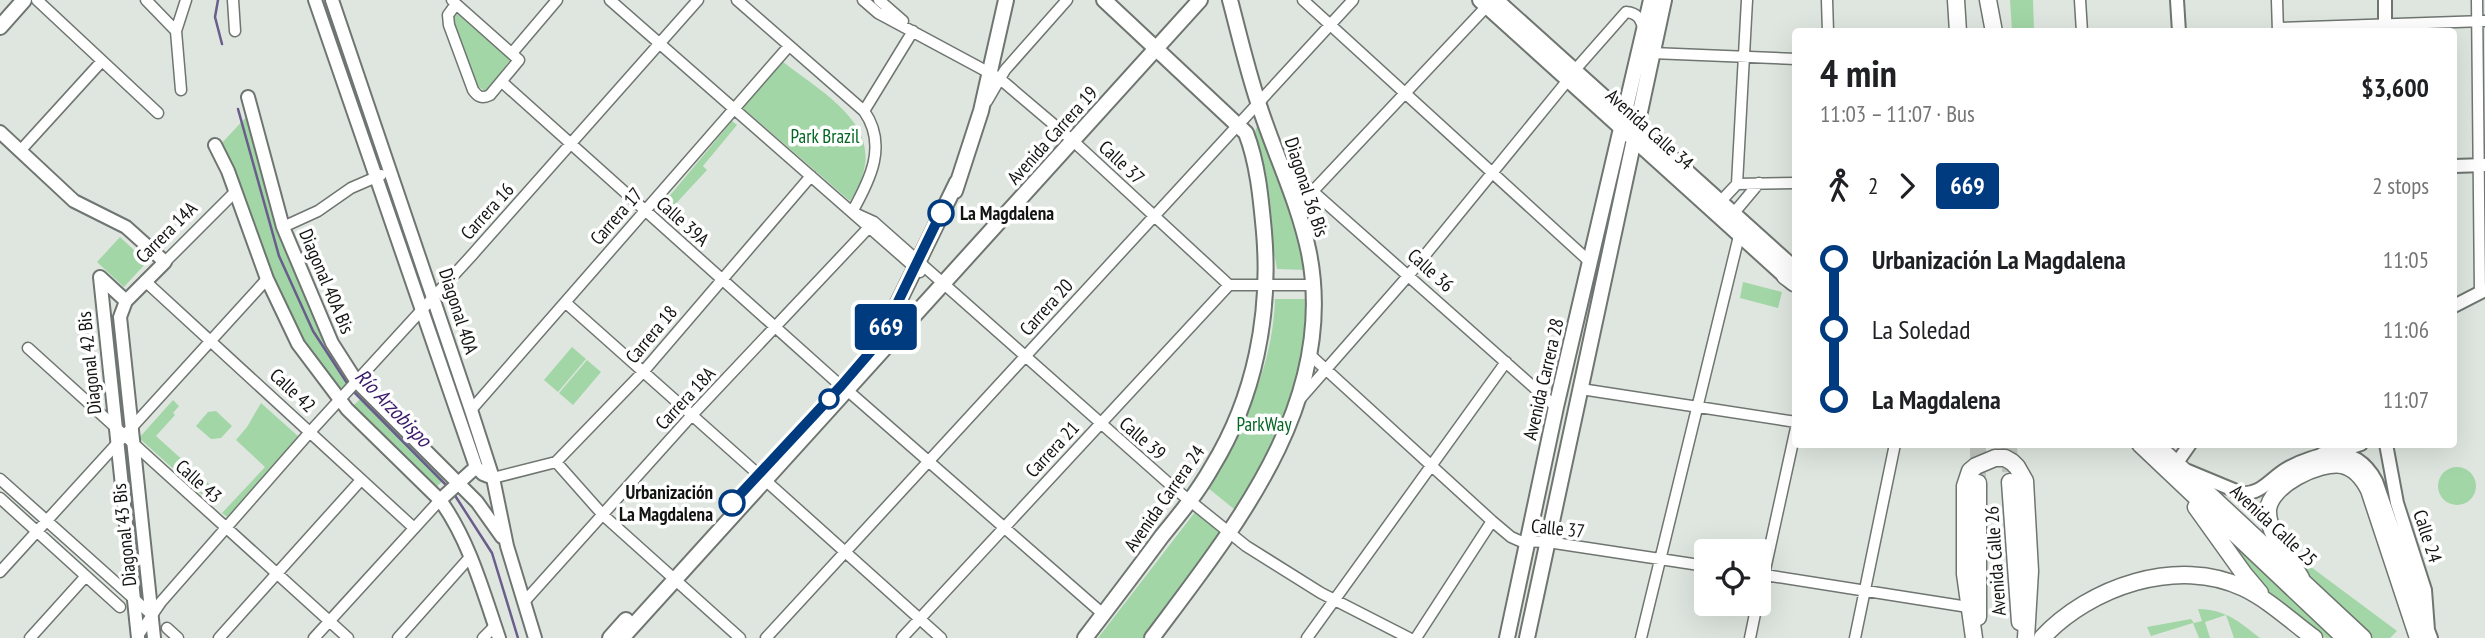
<!DOCTYPE html>
<meta charset="utf-8">
<style>
body{margin:0;font-family:"PT Sans Narrow",sans-serif;background:#f6f6f6;color:#202124;height:100vh;display:flex;flex-direction:column;font-size:26px;white-space:nowrap}
*{box-sizing:border-box;margin:0}
p{font-size:23px;color:#757577}
.icon{flex:none;width:38px;height:38px;fill:none;stroke:currentColor;stroke-width:2;stroke-linecap:round;stroke-linejoin:round}
.map{position:relative;flex:1;overflow:hidden}
.drawer{position:absolute;left:1792px;top:28px;width:665px;height:420px;display:flex;flex-direction:column;background:#fff;border-radius:7px;box-shadow:0 7px 28px #0002}
.drawer>*{flex:none}
.badge{padding:0 14px;border-radius:5px;font-size:24px;line-height:46px}
.tools{position:absolute;left:1694px;top:539px;display:grid;gap:14px}
.tools a{display:grid;place-items:center;width:77px;height:77px;border-radius:7px;background:#fff;box-shadow:0 7px 28px #0002;font-size:35px}
.map>.badge{position:absolute;translate:-50% -50%;box-shadow:0 0 0 4px #fff}
.legs{display:flex;align-items:center;gap:10px;height:77px;padding:0 28px;font-size:23px}
.legs p{margin-inline-start:auto}
.overview{display:flex;align-items:center;justify-content:space-between;height:119px;padding:0 28px}
h1{font-size:38px;font-weight:700;line-height:52px}
ul{padding:0 28px;list-style:none}
li{display:flex;align-items:center;gap:24px;height:70px;font-size:26px}
li i{display:grid;place-items:center;width:10px;height:100%;margin:0 9px;background:currentColor}
li i::after{content:'';width:18px;height:18px;margin:-9px;border:5px solid;border-radius:50%;background:#fff}
li p{margin-inline-start:auto}
li:first-child i{background:linear-gradient(#0000 50%,currentColor 0)}
li:last-child i{background:linear-gradient(currentColor 50%,#0000 0)}
.map>svg:first-child{display:block}
</style>
<div class="map">
<svg width="2485" height="638" viewBox="0 0 2485 638">
<rect width="100%" height="100%" fill="#dfe6df"/>
<path fill="#a2d6a6" d="M2010,0H2033L2034,31H2012Z
M458,9L510,60L489,89L485,91L477,86L453,22L454,14Z
M782,61C830,99 896,131 850,201L743,108Z
M248,115C274,213 295,292 349,380L339,392L304,348L283,305L220,145Z
M732,121L737,125L703,166L707,170L668,212L662,205Z
M1259,121L1295,213L1306,270L1277,269L1253,137Z
M120,237L147,262L124,287L97,262Z
M1743,282L1782,292L1778,308L1740,298Z
M1275,299H1310L1309,327L1289,419L1239,513L1208,488C1241,428 1273,370 1275,299Z
M572,347L586,359L558,392L544,380Z
M587,360L601,372L573,405L559,393Z
M364,395L446,478L434,489L352,407Z
M173,400L179,406L173,413L175,415L156,436L218,492L209,501L139,438Z
M261,403L299,437L227,517L222,513L265,467L236,440L247,427Z
M216,411L232,426L221,438L211,439L196,426L208,412Z
M2438 486a19 19 0 1 1 38 0a19 19 0 1 1-38 0Z
M1195,512L1223,535L1146,638H1098Z
M2203,512L2336,638H2326L2275,600Z
M2301,552L2314,562L2311,567L2397,631L2390,638H2342L2356,623L2295,560Z
M2198,609C2227,610 2238,621 2260,638H2234L2226,615L2205,622L2210,638H2199L2193,623L2151,636L2147,627L2191,619L2194,623L2202,621Z"/>
<g fill="none" stroke-linecap="round" stroke-linejoin="round">
<path stroke="#6a5d8b" stroke-width="2.5" d="M218,0L215,17L222,44
M238,109L279,256L313,331L349,386
M353,391L447,486
M454,494L492,553L518,638"/>
<path stroke="#c0c6c0" stroke-width="16" stroke-dasharray="16 8" stroke-linecap="butt" d="M1978,444V477
M2009,444L2010,472"/>
<g stroke="#6f7570" stroke-width="13">
<path id="minor" d="M37,0L158,113
M146,0L176,31
M233,0L235,31
M452,0L456,4L519,60L490,95C482,99 478,97 473,90L449,25L448,15L456,4
M610,0L920,272
M737,0L864,111C888,145 870,180 852,212
M863,0L878,13L999,78L1072,140L1229,285H1312
M879,0L903,21
M1303,0L1590,262
M1827,0L1828,32
M2080,0L2082,32
M2277,0L2278,32
M2477,0L2480,293
M2278,28L2485,21
M512,53L557,0
M1652,53L1796,59
M1574,71L1626,12C1638,13 1641,19 1644,31
M502,82L841,386
M181,90L176,31L186,0
M987,101L1005,70L1067,0
M864,111L913,31
M20,151L102,61
M1282,164L1556,407
M1737,184L1796,183
M1720,202L1737,184L1747,0
M1297,208L1487,6
M852,212L874,222L1174,488L1246,546L1321,593L1409,638
M1733,214L1759,183
M283,227L318,211L351,188L381,175
M165,262L235,192
M145,281L414,528
M566,303L758,474
M28,348L348,638
M1309,354L1492,521L1511,537L1520,541L1548,542L1706,566
M1581,389L1796,422
M847,390L1103,614
M1300,399L1408,276L1568,80
M471,410L789,46
M556,462L603,515L740,638
M493,478L556,462L643,372L811,176
M0,479L152,615
M765,480L941,638
M0,498L120,607
M0,572L267,279
M1759,574L1968,607
M1759,597L1796,428
M524,602L692,415L874,222
M167,628L178,638
M137,637L161,602L310,432L473,254L698,0
M30,638L86,576
M219,638L361,480
M314,638L440,500
M398,638L470,557
M483,638L495,626
M766,638L1353,0
M902,638L1229,285
M1307,638L1506,362
M1416,638L1492,521
M1641,638L1739,236
M1750,638L1757,604
M1855,638L1895,444"/>
</g>
<g stroke="#6f7570" stroke-width="16">
<path id="tertiary" d="M315,0L476,467L483,474L493,478
M332,0L471,410L493,478L507,546L535,638
M2177,0L2179,32
M2385,32V0
M248,97L283,227L332,343L357,382L477,502L502,537
M0,132L74,201L126,227L165,262L126,301L120,317L154,638
M215,145L228,171L267,279L298,344L347,409L440,500C469,540 483,591 499,638
M2454,166L2485,165
M100,277L138,638
M100,277L126,301
M2454,306L2485,290
M2386,444L2397,503L2425,590L2428,630L2431,638
M2322,454C2347,450 2364,459 2376,481L2428,630
M2176,464L2190,444
M2188,471L2241,493C2262,495 2271,477 2288,468C2311,455 2336,453 2361,444
M440,500L476,467"/>
</g>
<g stroke="#6f7570" stroke-width="18">
<path id="secondary" d="M1480,0L1793,283
M1496,0L1796,270
M0,27L24,0
M955,191L981,111L1006,0
M869,355L882,336L957,182
M610,638L626,620
M622,638L1200,0
M1085,638C1111,604 1137,570 1162,536C1180,514 1198,492 1212,467C1255,397 1271,314 1264,232C1261,200 1258,164 1246,133L1104,0
M1152,638C1235,527 1338,402 1309,253C1298,200 1274,153 1258,102C1247,69 1239,34 1230,0
M1507,638L1556,407L1651,0
M1527,638L1664,0"/>
</g>
<g stroke="#6f7570" stroke-width="19">
<path id="primary" d="M1956,0L1958,32
M1988,0L1994,32
M1785,276L1796,284
M2010,482L2020,622
M1978,617V483
M1974,638L1965,574V486L1970,471L1976,466L1995,458H2005L2012,462L2017,467L2025,481L2030,571L2026,638"/>
</g>
<g stroke="#6f7570" stroke-width="19">
<path id="trunk" d="M2140,444L2345,638
M2155,444L2363,638
M2196,507L2244,574L2260,593
M2301,578C2290,559 2267,533 2268,510C2270,485 2319,461 2342,465C2355,468 2363,478 2369,490L2418,638
M2042,638C2089,587 2178,556 2244,588C2269,600 2291,621 2314,638"/>
</g>
<use href="#minor" stroke="#fff" stroke-width="10"/>
<use href="#tertiary" stroke="#fff" stroke-width="12"/>
<use href="#secondary" stroke="#fff" stroke-width="14"/>
<use href="#primary" stroke="#fff" stroke-width="16"/>
<use href="#trunk" stroke="#fff" stroke-width="16"/>
</g>
<g fill="none" stroke-linecap="round" stroke-linejoin="round">
<g stroke="#fff" stroke-width="16">
<path id="line-1" d="M732,503L841,386L878,343L941,213"/>
</g>
<use href="#line-1" stroke="#003b80" stroke-width="10"/>
</g>
<g fill="#fff" stroke="#003b80" stroke-width="3.5">
<circle cx="941" cy="213" r="12"/>
<circle cx="829" cy="399" r="9"/>
<circle cx="732" cy="503" r="12"/>
</g>
<g text-anchor="middle" stroke-width="7" stroke-linejoin="round" paint-order="stroke">
<g font-size="19" fill="#121412" stroke="#fff">
<text transform="translate(1650 129) rotate(42)" y="7">Avenida Calle 34</text>
<text transform="translate(1052 135) rotate(-48)" y="7">Avenida Carrera 19</text>
<text transform="translate(1122 162) rotate(43)" y="7">Calle 37</text>
<text transform="translate(1307 187) rotate(72)" y="7">Diagonal 36 Bis</text>
<text transform="translate(487 211) rotate(-48)" y="7">Carrera 16</text>
<text transform="translate(616 216) rotate(-49)" y="7">Carrera 17</text>
<text transform="translate(683 221) rotate(42)" y="7">Calle 39A</text>
<text transform="translate(166 232) rotate(-45)" y="7">Carrera 14A</text>
<text transform="translate(1431 270) rotate(42)" y="7">Calle 36</text>
<text transform="translate(327 281) rotate(67)" y="7">Diagonal 40A Bis</text>
<text transform="translate(1046 307) rotate(-48)" y="7">Carrera 20</text>
<text transform="translate(459 311) rotate(72)" y="7">Diagonal 40A</text>
<text transform="translate(651 334) rotate(-50)" y="7">Carrera 18</text>
<text transform="translate(89 363) rotate(-96)" y="7">Diagonal 42 Bis</text>
<text transform="translate(1543 379) rotate(-77)" y="7">Avenida Carrera 28</text>
<text transform="translate(293 390) rotate(43)" y="7">Calle 42</text>
<text transform="translate(685 398) rotate(-47)" y="7">Carrera 18A</text>
<text transform="translate(1143 438) rotate(41)" y="7">Calle 39</text>
<text transform="translate(1052 449) rotate(-47)" y="7">Carrera 21</text>
<text transform="translate(199 481) rotate(42)" y="7">Calle 43</text>
<text transform="translate(1164 498) rotate(-55)" y="7">Avenida Carrera 24</text>
<text transform="translate(2274 525) rotate(43)" y="7">Avenida Calle 25</text>
<text transform="translate(1558 528) rotate(6)" y="7">Calle 37</text>
<text transform="translate(124 535) rotate(-96)" y="7">Diagonal 43 Bis</text>
<text transform="translate(2428 536) rotate(72)" y="7">Calle 24</text>
<text transform="translate(1995 561) rotate(-94)" y="7">Avenida Calle 26</text>
</g>
<g font-size="19" fill="#036623" stroke="#fff">
<text x="825" y="143">Park Brazil</text>
<text x="1264" y="431">ParkWay</text>
</g>
<g font-size="19" font-weight="bold" fill="#121412" stroke="#fff" text-anchor="start">
<text x="960" y="220">La Magdalena</text>
<text x="713" y="499" text-anchor="end">Urbanización<tspan x="713" dy="22">La Magdalena</tspan></text>
</g>
<g font-size="21" font-style="italic" fill="#3a1a6a" stroke="#fff">
<text transform="translate(393 408) rotate(46)" y="7">Río Arzobispo</text>
</g>
</g>
</svg>
<div class="tools">
<a><svg class="icon" aria-label="locate" viewBox="0 0 24 24"><circle cx="12" cy="12" r="6"/><path d="M12 2v4M12 18v4M2 12h4M18 12h4"/></svg></a>
</div>
<b class="badge" style="left:886px;top:327px;background:#003b80;color:#fff">669</b>
<section class="drawer">
<div class="overview"><div><h1>4 min</h1><p>11:03 – 11:07 · Bus</p></div><b>$3,600</b></div>
<div class="legs"><svg class="icon" aria-label="walk" viewBox="0 0 24 24"><circle cx="13" cy="4" r="2"/><path d="M13 8l-2 6 4 7M11 14l-3 7M7 12l3-4h3l4 4"/></svg>2<svg class="icon" aria-label="forward" viewBox="0 0 24 24"><path d="M9 5l7 7-7 7"/></svg><b class="badge" style="background:#003b80;color:#fff">669</b><p>2 stops</p></div>
<ul>
<li><i style="color:#003b80"></i><b>Urbanización La Magdalena</b><p>11:05</p></li>
<li><i style="color:#003b80"></i><span>La Soledad</span><p>11:06</p></li>
<li><i style="color:#003b80"></i><b>La Magdalena</b><p>11:07</p></li>
</ul>
</section>
</div>
